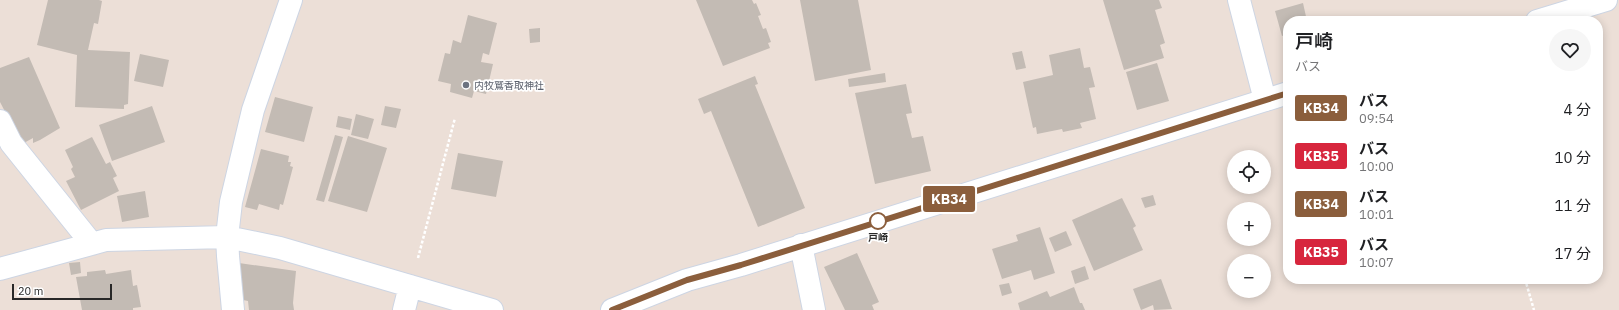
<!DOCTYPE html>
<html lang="ja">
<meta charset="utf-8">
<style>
body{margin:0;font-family:"IBM Plex Sans","Noto Sans JP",sans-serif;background:#f6f6f6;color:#202124;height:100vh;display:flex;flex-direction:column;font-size:15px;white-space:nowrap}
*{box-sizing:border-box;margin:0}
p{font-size:13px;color:#757577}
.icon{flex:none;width:22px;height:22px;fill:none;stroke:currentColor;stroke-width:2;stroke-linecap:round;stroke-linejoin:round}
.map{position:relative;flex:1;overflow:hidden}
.sheet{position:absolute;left:1283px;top:16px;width:320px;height:268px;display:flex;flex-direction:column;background:#fff;border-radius:16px;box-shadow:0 2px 10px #0003}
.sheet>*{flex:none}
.badge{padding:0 8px;border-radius:3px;font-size:14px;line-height:26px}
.fabs{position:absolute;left:1227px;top:150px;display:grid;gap:8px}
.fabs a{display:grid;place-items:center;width:44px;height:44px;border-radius:50%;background:#fff;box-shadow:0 2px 10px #0003;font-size:20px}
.scale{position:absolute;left:12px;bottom:10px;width:100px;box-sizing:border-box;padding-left:4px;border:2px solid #282828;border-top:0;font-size:11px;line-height:14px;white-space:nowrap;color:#282828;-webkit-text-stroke:3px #fff;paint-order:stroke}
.map>.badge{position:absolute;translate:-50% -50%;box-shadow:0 0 0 2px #fff}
.round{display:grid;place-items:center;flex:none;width:42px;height:42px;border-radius:21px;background:#f6f6f6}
.overview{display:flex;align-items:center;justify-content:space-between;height:68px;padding:0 12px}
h1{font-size:19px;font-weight:600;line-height:30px}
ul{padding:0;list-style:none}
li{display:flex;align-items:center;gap:12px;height:48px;padding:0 12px}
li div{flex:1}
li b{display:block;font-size:15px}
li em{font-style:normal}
li .badge{min-width:44px;font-weight:700;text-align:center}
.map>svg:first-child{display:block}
</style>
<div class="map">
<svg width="1619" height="310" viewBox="0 0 1619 310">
<rect width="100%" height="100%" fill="#ecdfd7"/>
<path fill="#c3bbb4" d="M48,0H99L102,1L98,24L94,23L88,50L130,52L128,104L124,105V109L75,107L77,55L37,45Z
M696,0H752L754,4L756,3L761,15L758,16L763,29L766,28L771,42L768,43L770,48L723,66Z
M800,0H858L871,70L815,81Z
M1103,0H1159L1162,8L1155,10L1165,43L1160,45L1164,58L1124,70Z
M1303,3L1307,21H1288V34L1282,36L1275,11Z
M468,15L497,23L489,55L483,53L481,62L493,64L486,94L474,91L472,98L450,92L451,84L438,81L445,53L450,54L453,40L461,43Z
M540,28V42L530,43L529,29Z
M1080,48L1084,68L1090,67L1095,87L1089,88L1096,119L1080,123L1082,128L1063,132L1062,129L1037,134L1036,127L1033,128L1023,82L1053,75L1049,55Z
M1022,51L1026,68L1016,70L1012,53Z
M140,54L169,60L163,87L134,81Z
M29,57L60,128L40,140L33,143V138L22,144L0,102V68Z
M1157,63L1169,101L1137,110L1126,72Z
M885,73L886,82L849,87L848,79Z
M755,76L758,84L755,85L805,208L758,227L711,111L704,114L698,99Z
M906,84L912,113L906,114L912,138L923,136L931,171L875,184L855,93Z
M275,97L313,107L304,142L265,132Z
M152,106L165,142L112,161L99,125Z
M385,106L401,109L396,128L381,125Z
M356,114L374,119L368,139L351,135Z
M338,116L352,119L350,130L336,127Z
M335,135L343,137L324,202L316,200Z
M348,136L387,148L367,212L328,201Z
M92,137L106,164L110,162L117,176L113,178L119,191L81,210L66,181L75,177L71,169L73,167L65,150Z
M261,149L289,156L288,162H291L290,166L293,167L283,205L280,204L279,210L259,204L257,210L245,207Z
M458,153L503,161L496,197L451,189Z
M145,191L149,217L122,222L117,196Z
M1153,195L1156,205L1145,208L1141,198Z
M1122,198L1136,226L1133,228L1143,250L1094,271L1072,220Z
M1040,227L1055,273L1034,280L1031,270L1002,279L992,249L1018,241L1016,235Z
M1066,231L1072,245L1055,252L1049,238Z
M857,253L879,302L872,305L874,310H845L824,267Z
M80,262L81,273L71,275L69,263Z
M239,263L296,271L293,303L294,310H249L248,301L243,300Z
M1085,266L1089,279L1075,284L1071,271Z
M105,270L106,274L131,270L133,286L137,285L141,307L133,308V310H82L76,277L87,276V272Z
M1161,279L1172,309L1154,310L1153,305L1141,310L1133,289Z
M1009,283L1012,293L1002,296L999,285Z
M1074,287L1080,303H1082L1085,310H1020L1018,303L1047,291L1050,297Z"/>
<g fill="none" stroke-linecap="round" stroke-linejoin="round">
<g stroke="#cdd5e3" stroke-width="24">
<path id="minor" d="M1239,0L1265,100
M0,121L11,143L92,244
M801,245L814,310
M0,269L106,240L227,237L280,248L492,310
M233,310L228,256L227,237L231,202L253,110L291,0
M404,310L410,286"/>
</g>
<g stroke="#cdd5e3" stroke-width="24">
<path id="tertiary" d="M1537,21L1606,0
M612,310L687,280L741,265L1288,93"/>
</g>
<path stroke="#fff" stroke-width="2.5" stroke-dasharray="3 2" stroke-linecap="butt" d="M418,258L455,118
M1525,279L1534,310"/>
<use href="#minor" stroke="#fff" stroke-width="22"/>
<use href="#tertiary" stroke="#fff" stroke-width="22"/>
</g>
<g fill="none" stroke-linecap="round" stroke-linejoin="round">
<g stroke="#fff" stroke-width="9">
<path id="line" d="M612,310L687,280L741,265L1288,93"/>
</g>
<use href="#line" stroke="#8b5e3c" stroke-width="6"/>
</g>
<circle fill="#6b7280" stroke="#fff" stroke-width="1.5" cx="466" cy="85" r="4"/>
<circle fill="#fff" stroke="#8b5e3c" stroke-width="2" cx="878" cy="221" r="8"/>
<g text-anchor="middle" stroke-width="3.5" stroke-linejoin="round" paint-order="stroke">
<g font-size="10" fill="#5b616d" stroke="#fff" text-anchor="start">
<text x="474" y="89">内牧鷲香取神社</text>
</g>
<g font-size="10" font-weight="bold" fill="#282828" stroke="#fff">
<text x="878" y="241">戸崎</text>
</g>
</g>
</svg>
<div class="fabs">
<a><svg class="icon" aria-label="locate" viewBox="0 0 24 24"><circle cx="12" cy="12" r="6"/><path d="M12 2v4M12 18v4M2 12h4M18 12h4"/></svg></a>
<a>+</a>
<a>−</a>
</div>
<div class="scale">20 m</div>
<b class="badge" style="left:949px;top:199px;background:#8b5e3c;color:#fff">KB34</b>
<section class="sheet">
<div class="overview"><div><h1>戸崎</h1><p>バス</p></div><a class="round"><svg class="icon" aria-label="heart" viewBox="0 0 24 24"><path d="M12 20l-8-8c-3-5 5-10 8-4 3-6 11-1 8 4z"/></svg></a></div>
<ul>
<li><span class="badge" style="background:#8b5e3c;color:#fff">KB34</span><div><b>バス</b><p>09:54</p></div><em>4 分</em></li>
<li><span class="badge" style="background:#d7263d;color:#fff">KB35</span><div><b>バス</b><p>10:00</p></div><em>10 分</em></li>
<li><span class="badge" style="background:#8b5e3c;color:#fff">KB34</span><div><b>バス</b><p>10:01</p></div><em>11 分</em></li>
<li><span class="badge" style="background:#d7263d;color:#fff">KB35</span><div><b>バス</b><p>10:07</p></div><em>17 分</em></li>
</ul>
</section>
</div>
